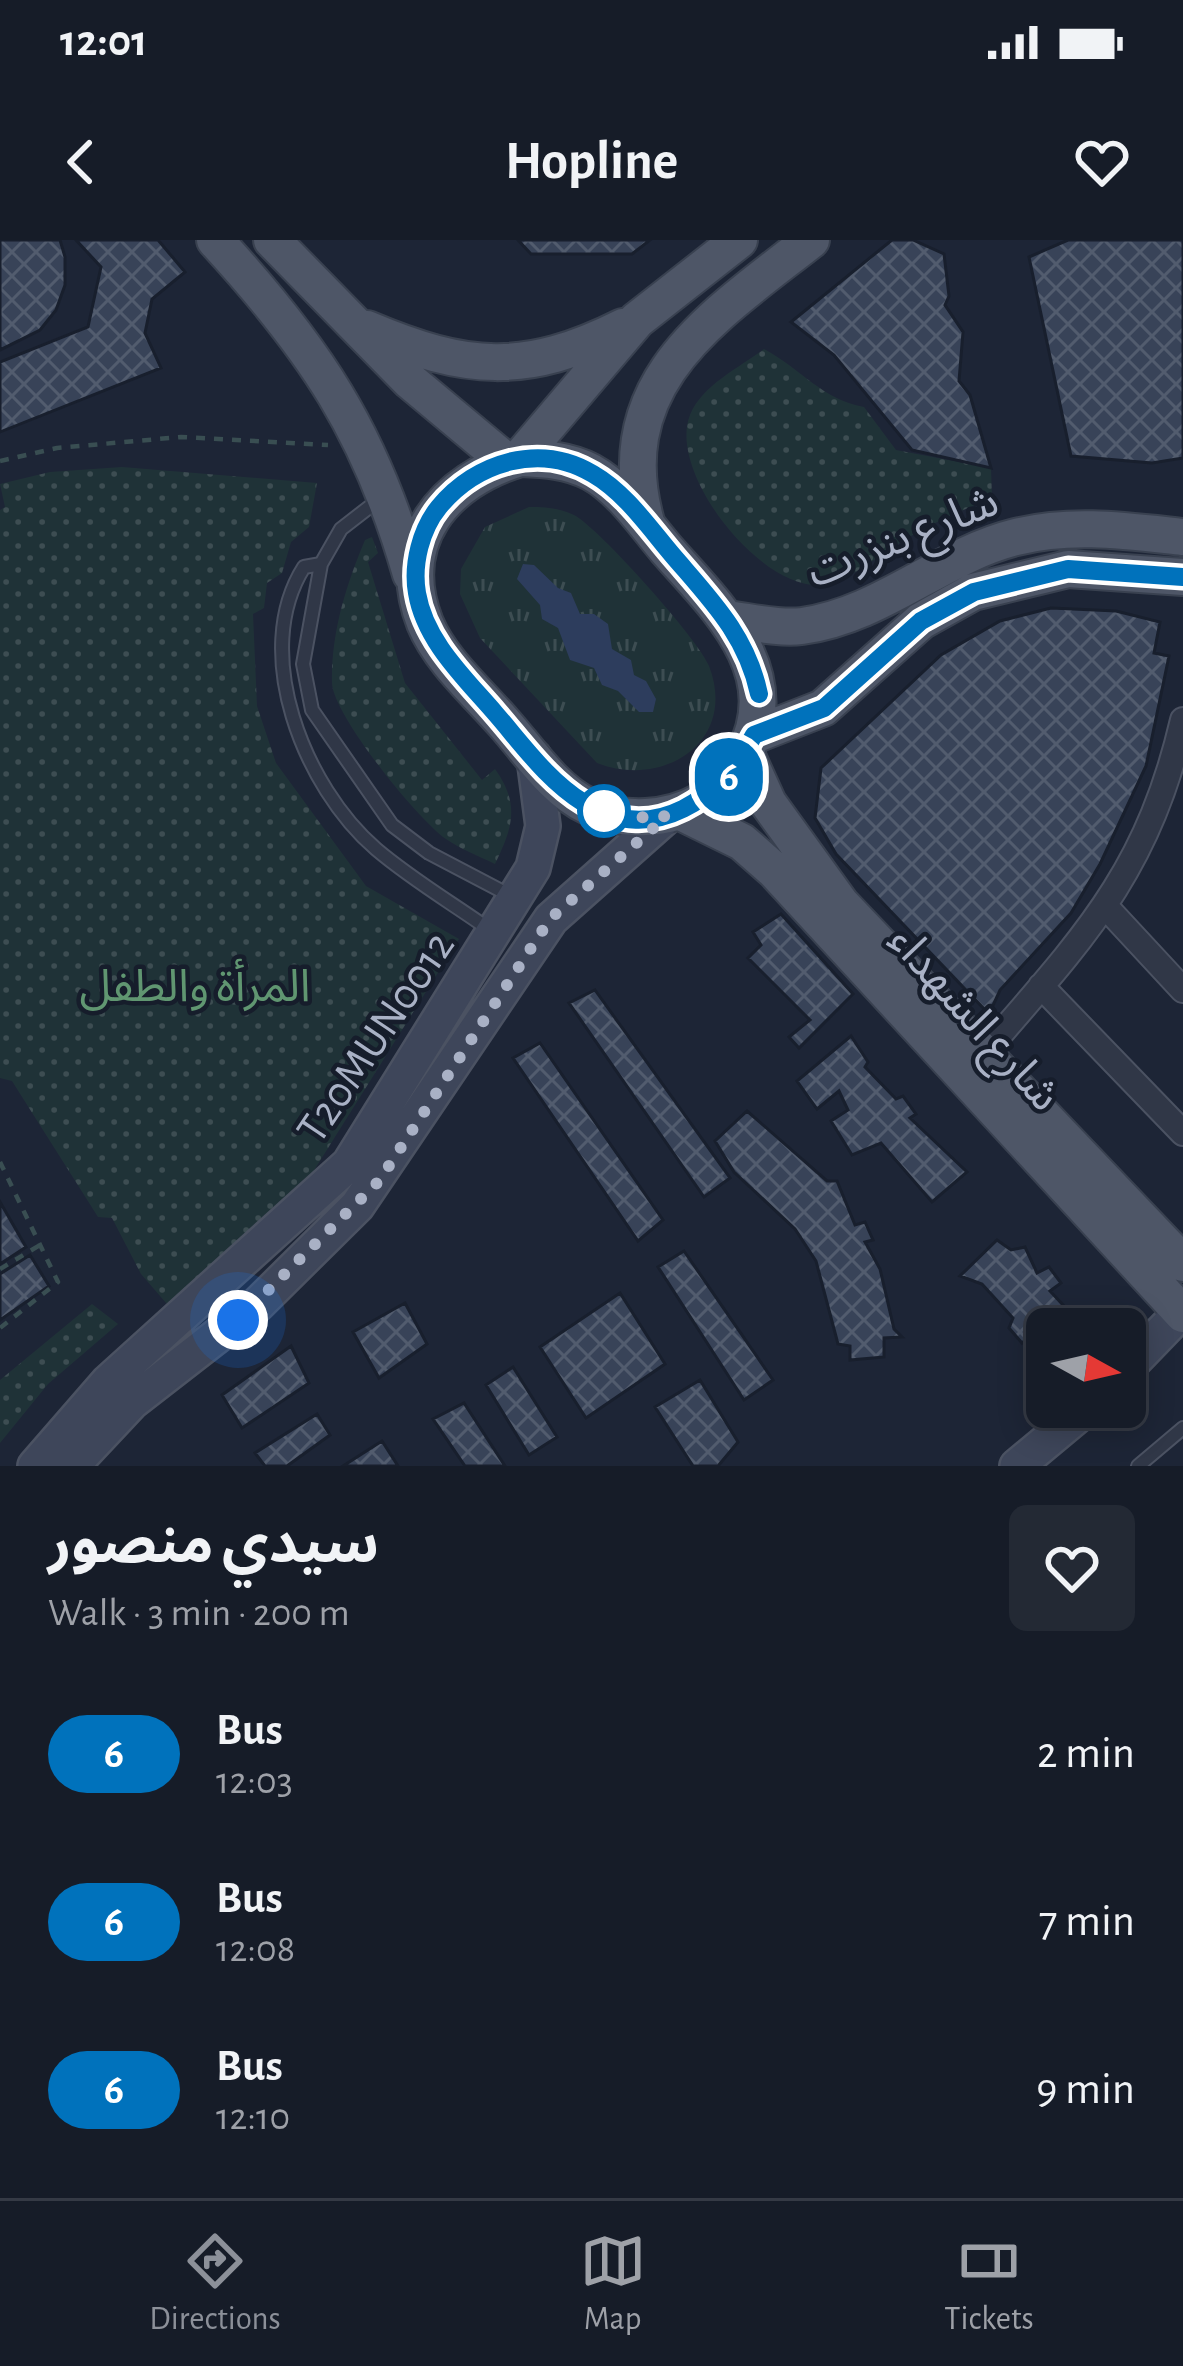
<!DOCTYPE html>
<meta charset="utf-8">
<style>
body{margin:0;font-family:"Alegreya Sans","Noto Sans Arabic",sans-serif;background:#232934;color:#f1f3f6;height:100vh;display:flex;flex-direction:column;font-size:45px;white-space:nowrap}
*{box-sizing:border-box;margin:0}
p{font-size:39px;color:#9ea1a8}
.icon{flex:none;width:66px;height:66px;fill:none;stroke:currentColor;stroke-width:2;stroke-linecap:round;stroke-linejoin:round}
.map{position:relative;height:1226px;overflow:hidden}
.drawer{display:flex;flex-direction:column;background:#161c28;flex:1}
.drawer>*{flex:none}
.badge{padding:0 24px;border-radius:39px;font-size:42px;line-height:78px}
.needle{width:78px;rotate:98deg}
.fabs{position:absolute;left:1026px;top:1068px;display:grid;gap:24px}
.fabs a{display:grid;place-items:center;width:120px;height:120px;border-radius:18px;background:#161c28;box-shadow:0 6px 30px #0003,0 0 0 3px #353a45;font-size:60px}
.you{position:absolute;width:60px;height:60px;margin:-30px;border:9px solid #fff;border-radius:50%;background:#1a73e8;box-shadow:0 0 0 18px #1a73e833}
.map>.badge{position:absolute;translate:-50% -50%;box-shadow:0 0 0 6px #fff}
.round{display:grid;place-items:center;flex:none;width:126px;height:126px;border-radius:18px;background:#232934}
.summary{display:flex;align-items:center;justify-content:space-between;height:204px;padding:0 48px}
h1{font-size:57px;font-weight:700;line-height:90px}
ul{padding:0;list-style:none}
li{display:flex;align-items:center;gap:36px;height:168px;padding:0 48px}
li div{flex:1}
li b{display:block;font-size:45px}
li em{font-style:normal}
li .badge{min-width:132px;font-weight:700;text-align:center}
.status{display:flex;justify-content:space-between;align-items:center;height:84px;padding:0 60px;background:#161c28;direction:ltr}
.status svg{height:33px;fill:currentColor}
header{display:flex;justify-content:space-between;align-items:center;height:156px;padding:0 48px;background:#161c28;font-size:54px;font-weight:700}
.tabs{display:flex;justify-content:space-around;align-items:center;height:168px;border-top:3px solid #353a45;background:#161c28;font-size:33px;color:#9ea1a8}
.tabs a{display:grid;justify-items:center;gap:6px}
.tabs .on{color:#8c9099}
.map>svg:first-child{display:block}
</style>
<div class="status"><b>12:01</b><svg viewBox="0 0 49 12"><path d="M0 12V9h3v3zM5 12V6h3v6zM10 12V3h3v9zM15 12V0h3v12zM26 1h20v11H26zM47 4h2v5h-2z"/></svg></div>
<header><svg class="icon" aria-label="back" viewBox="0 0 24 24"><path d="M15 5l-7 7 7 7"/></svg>Hopline<svg class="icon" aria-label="heart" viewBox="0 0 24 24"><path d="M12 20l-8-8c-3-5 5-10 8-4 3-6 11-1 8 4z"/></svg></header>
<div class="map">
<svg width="1183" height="1226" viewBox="0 0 1183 1226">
<defs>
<pattern id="grass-tufts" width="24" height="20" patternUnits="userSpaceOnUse" patternTransform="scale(3)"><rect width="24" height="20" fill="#1f3237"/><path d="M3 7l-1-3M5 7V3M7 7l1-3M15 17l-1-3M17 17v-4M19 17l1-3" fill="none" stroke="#3d4d52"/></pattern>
<pattern id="park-dots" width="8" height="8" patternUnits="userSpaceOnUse" patternTransform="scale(3)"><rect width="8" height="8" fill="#1f3237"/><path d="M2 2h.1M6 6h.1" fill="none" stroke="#3d4d52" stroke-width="1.8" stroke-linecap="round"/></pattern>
<pattern id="building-cross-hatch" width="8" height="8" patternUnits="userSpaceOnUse" patternTransform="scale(3)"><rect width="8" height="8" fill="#384358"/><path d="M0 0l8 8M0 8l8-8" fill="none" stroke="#525c6e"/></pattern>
</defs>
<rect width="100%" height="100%" fill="#1d2536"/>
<path fill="url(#grass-tufts)" d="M529,267C545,267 560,268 574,275C599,288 699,400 709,426C738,501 664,549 597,523L480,398L460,354L461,329L485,287Z"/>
<path fill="url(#park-dots)" d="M764,109C803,130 821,159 864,167L896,210L991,228L992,258C960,271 930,284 901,302C877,316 849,342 821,345C760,350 667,232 690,175C702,145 739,128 764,109Z
M122,227L317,243L309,287L291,302L282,333L267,343L264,368L253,374L257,466L276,523L366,646L459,699L313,932L277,970L167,1064L141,1034L112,978L98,977L12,841L0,838V270L5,267L0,244L50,232Z
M372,297L378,313L368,322L405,443L482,540L495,529C520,564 513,587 495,624C479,616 460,609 446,599C418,580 333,475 332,443C331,393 346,345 365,300Z
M92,1064L118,1084L48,1144L0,1203V1140Z"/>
<path fill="#2d3d5d" d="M523,324L534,325L558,348L571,353L580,374H594L608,384L612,409L631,420L634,435L646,441L656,459L653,472H639L618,451L602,445L594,428L570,420L558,388L542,379L540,365L517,339Z"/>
<path fill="url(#building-cross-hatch)" stroke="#181f2d" stroke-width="3" d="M0,0H60L65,17V45L56,70L40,90L0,110Z
M76,0H158L185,32L152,59L145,93L161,128L0,192V122L88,87L101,27Z
M518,0H650L632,14H531Z
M892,0H913L944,14L949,56L945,65L963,92L959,141L970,155L991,228L912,210L834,115L791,82Z
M1068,0H1183V218L1152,223L1071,216L1029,17Z
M1051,368L1116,371L1160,382L1154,413L1169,416L1146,526L1100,624L1071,673L1000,750L989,774L836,614L815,578L821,528L941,415L1000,381Z
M781,674L853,754L799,808L789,797L810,780L748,718L761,705L753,692Z
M595,750L730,938L704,957L569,763Z
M851,796L868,822L865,827L896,859L903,856L916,874L910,878L967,932L932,962L881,903L852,915L831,881L848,870L839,851L817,869L797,841Z
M540,803L663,980L638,1001L513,818Z
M747,871L827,941H837L855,985L865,982L873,1000L865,1002L880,1029L894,1089L902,1097L884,1098V1117L850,1120V1106L838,1104L816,1021L795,989L734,932L715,901Z
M0,962L26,1007L0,1024Z
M997,1000L1011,1010L1025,1007L1037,1033L1049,1027L1061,1043L1050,1051L1063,1065L1022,1103L1009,1088L1013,1078L982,1044L960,1036Z
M684,1011L773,1140L744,1160L658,1027Z
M30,1015L49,1046L0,1080V1034Z
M620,1053L665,1124L586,1178L540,1107Z
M405,1063L427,1104L379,1138L353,1092Z
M291,1106L309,1143L242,1188L222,1155Z
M513,1127L557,1197L529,1215L486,1145Z
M700,1140L738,1202L718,1226H693L655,1167Z
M464,1163L505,1226H465L433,1179Z
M317,1174L330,1195L287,1226H265L255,1213Z
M382,1201L398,1226H343Z"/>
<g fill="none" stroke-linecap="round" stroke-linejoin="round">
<g stroke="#4b5262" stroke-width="16">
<path id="lane" d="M381,258L341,289L321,324L303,424L312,470L392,585L429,613L511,656
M321,324L304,327C250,412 304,547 376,609C411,639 452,663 490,690
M1138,1226L1183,1188"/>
</g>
<g stroke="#4b5262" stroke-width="28">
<path id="street" d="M1106,667L1183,750
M1041,746L1183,893
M983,814C1083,698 1147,634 1183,480"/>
</g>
<g stroke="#4b5262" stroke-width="38">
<path id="secondary" d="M1125,1130L1183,1070
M35,1226L108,1142L349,924L533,628L543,586L534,517
M72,1226L132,1162L258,1064L357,966L551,679L667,576
M1017,1226L1088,1167"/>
</g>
<g stroke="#394150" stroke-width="40">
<path id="primary" d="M215,0C315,109 370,191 411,334
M272,0L410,141L507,222
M367,89C466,131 525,136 623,87
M520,218C545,219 568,220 591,232C622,249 644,283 667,310C719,369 787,431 744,514C735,532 720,551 702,561C668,580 624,583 588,566C554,550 529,511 504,483C478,453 440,420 425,383C393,301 444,241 520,218Z
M520,218L637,80L739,0
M646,282C607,142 713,77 811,0
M728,379C751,382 779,389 802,386C882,375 940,316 1016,297C1072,283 1127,291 1183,297
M754,495L823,468L921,381L973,352L1068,329L1183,337
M745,512L768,563L841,664L1183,1023
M679,571L742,602L775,631L1183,1074"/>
</g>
<path stroke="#394e52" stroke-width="4.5" stroke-dasharray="9 9" stroke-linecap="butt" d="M0,221L57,208L181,197L328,205
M0,922L58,1042L0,1088
M0,1029L40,1005"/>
<use href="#lane" stroke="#303747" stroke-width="12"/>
<use href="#street" stroke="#303747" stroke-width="24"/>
<use href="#secondary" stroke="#3e465a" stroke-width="33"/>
<use href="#primary" stroke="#4e5667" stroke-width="36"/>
</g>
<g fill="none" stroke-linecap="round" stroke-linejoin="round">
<g stroke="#fff" stroke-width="27">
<path id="line" d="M759,454C747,397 713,362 675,318C650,289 626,253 593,234C540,202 476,222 439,267C421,289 412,324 417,353C425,401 464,437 495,473C522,504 548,541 584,563C655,607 721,557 754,495L824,468L921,381L974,352L1068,329L1183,337"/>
</g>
<use href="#line" stroke="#0072bc" stroke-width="18"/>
<path stroke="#a9b1c5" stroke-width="12" stroke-dasharray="0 21.6" d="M238,1080L379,941L550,679L667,576L626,578L587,566L604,571"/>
</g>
<circle fill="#fff" stroke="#0072bc" stroke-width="6" cx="604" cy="571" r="24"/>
<g text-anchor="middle" stroke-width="9" stroke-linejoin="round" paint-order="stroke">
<g font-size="45" fill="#a9b1c5" stroke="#161d2b">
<text transform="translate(902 295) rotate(-22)" y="16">شارع بنزرت</text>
<text transform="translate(976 777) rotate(48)" y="16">شارع الشهداء</text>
<text transform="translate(374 796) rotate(-56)" y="16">T20MUN0012</text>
</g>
<g font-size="45" fill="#609671" stroke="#161d2b">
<text x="195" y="761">المرأة والطفل</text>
</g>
</g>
</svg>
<div class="fabs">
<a><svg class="needle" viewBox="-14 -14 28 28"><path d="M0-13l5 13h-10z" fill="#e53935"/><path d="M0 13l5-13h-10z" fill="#9ea1a8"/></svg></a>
</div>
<div class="you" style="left:238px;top:1080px"></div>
<b class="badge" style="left:729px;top:537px;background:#0072bc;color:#fff">6</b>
</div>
<section class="drawer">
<div class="summary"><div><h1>سيدي منصور</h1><p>Walk · 3 min · 200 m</p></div><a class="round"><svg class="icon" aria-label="heart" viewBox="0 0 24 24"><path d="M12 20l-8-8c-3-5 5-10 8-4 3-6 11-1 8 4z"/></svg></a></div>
<ul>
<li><span class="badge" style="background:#0072bc;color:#fff">6</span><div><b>Bus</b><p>12:03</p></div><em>2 min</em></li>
<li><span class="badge" style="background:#0072bc;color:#fff">6</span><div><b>Bus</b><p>12:08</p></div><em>7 min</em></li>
<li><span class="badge" style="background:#0072bc;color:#fff">6</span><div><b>Bus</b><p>12:10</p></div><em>9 min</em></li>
</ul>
</section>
<nav class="tabs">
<a class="on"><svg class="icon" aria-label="directions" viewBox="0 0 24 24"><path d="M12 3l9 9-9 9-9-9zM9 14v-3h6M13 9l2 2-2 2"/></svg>Directions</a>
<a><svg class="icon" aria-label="map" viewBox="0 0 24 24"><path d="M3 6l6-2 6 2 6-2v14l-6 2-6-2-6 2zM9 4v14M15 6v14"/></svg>Map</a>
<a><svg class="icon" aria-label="tickets" viewBox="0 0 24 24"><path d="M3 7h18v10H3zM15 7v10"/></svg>Tickets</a>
</nav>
